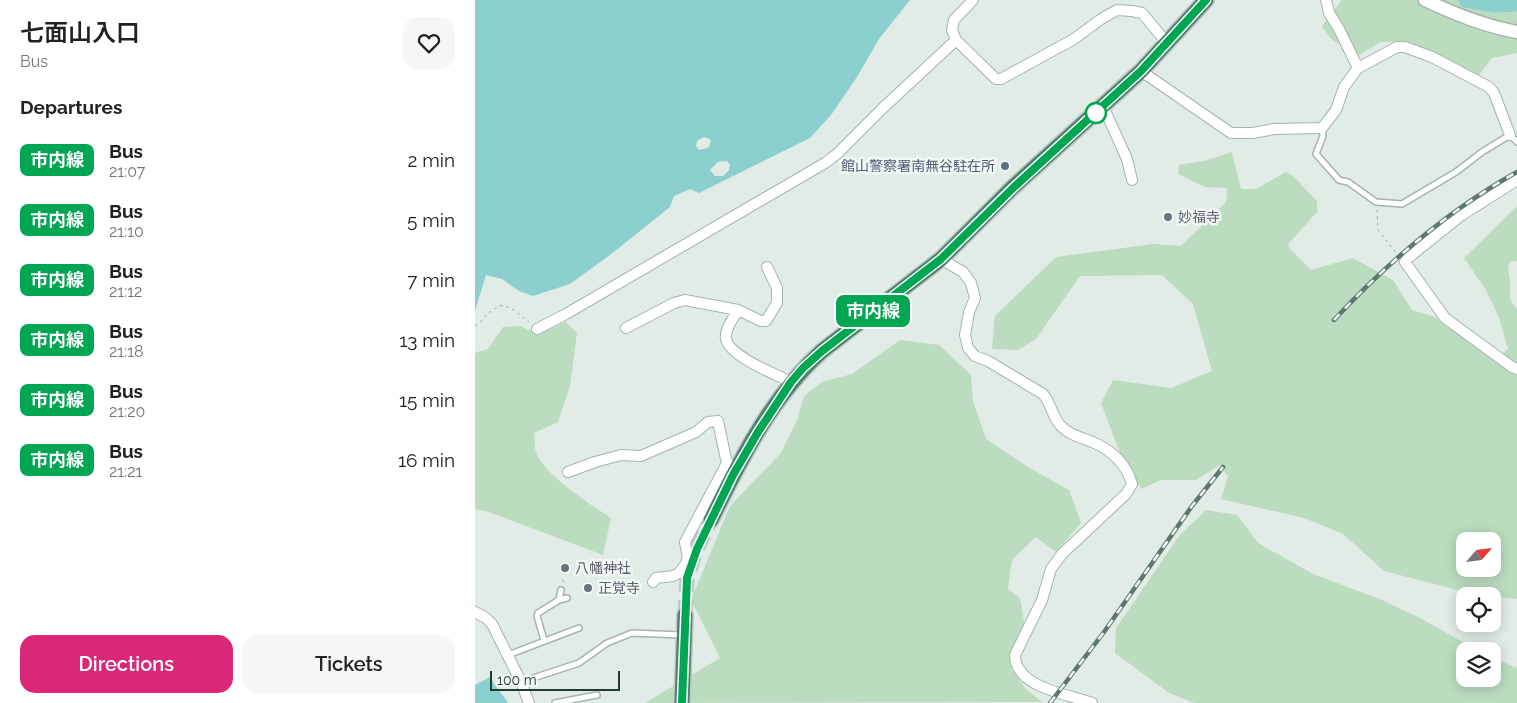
<!DOCTYPE html>
<meta charset="utf-8">
<style>
body{margin:0;font-family:Raleway,"Noto Sans JP",sans-serif;background:#f6f6f6;color:#202124;height:100vh;display:flex;flex-direction:column;font-size:19px;white-space:nowrap}
*{box-sizing:border-box;margin:0}
p{font-size:16px;color:#757577}
.icon{flex:none;width:28px;height:28px;fill:none;stroke:currentColor;stroke-width:2;stroke-linecap:round;stroke-linejoin:round}
.map{position:relative;flex:1;overflow:hidden}
.drawer{display:flex;flex-direction:column;background:#fff;width:475px}
.drawer>*{flex:none}
.badge{padding:0 10px;border-radius:8px;font-size:18px;line-height:32px}
.needle{width:32px;rotate:62deg}
.buttons{position:absolute;left:981px;top:532px;display:grid;gap:10px}
.buttons a{display:grid;place-items:center;width:45px;height:45px;border-radius:10px;background:#fff;box-shadow:0 2px 12px #0003;font-size:25px}
.scale{position:absolute;left:15px;bottom:12px;width:130px;box-sizing:border-box;padding-left:5px;border:2px solid #223c31;border-top:0;font-size:14px;line-height:18px;white-space:nowrap;color:#223c31;-webkit-text-stroke:4px #f2f8f4;paint-order:stroke}
.map>.badge{position:absolute;translate:-50% -50%;box-shadow:0 0 0 2px #fff}
h2{padding:0 20px;font-size:19px;line-height:45px}
.round{display:grid;place-items:center;flex:none;width:52px;height:52px;border-radius:15px;background:#f6f6f6}
.head{display:flex;align-items:center;justify-content:space-between;height:85px;padding:0 20px}
h1{font-size:24px;font-weight:600;line-height:38px}
.action{display:flex;gap:10px;margin-top:auto;padding:10px 20px}
.action a{flex:1;height:58px;border-radius:15px;background:#db2777;color:#fff;font-size:20px;font-weight:600;line-height:58px;text-align:center}
.action a+a{background:#f6f6f6;color:#202124}
ul{padding:0;list-style:none}
li{display:flex;align-items:center;gap:15px;height:60px;padding:0 20px}
li div{flex:1}
li b{display:block;font-size:19px}
li em{font-style:normal}
li .badge{min-width:55px;font-weight:700;text-align:center}
main{display:flex;flex:1;min-height:0}
.map>svg:first-child{display:block}
</style>
<main>
<section class="drawer">
<div class="head"><div><h1>七面山入口</h1><p>Bus</p></div><a class="round"><svg class="icon" aria-label="heart" viewBox="0 0 24 24"><path d="M12 20l-8-8c-3-5 5-10 8-4 3-6 11-1 8 4z"/></svg></a></div>
<h2>Departures</h2>
<ul>
<li><span class="badge" style="background:#00a651;color:#fff">市内線</span><div><b>Bus</b><p>21:07</p></div><em>2 min</em></li>
<li><span class="badge" style="background:#00a651;color:#fff">市内線</span><div><b>Bus</b><p>21:10</p></div><em>5 min</em></li>
<li><span class="badge" style="background:#00a651;color:#fff">市内線</span><div><b>Bus</b><p>21:12</p></div><em>7 min</em></li>
<li><span class="badge" style="background:#00a651;color:#fff">市内線</span><div><b>Bus</b><p>21:18</p></div><em>13 min</em></li>
<li><span class="badge" style="background:#00a651;color:#fff">市内線</span><div><b>Bus</b><p>21:20</p></div><em>15 min</em></li>
<li><span class="badge" style="background:#00a651;color:#fff">市内線</span><div><b>Bus</b><p>21:21</p></div><em>16 min</em></li>
</ul>
<div class="action"><a>Directions</a><a>Tickets</a></div>
</section>
<div class="map">
<svg width="1042" height="703" viewBox="0 0 1042 703">
<rect width="100%" height="100%" fill="#e2ece6"/>
<path fill="#bbdcbf" fill-rule="evenodd" d="M867,0H1042V53L1017,58L1004,75L935,42H906L884,55L856,39L847,26Z
M757,152L766,189H781L811,172L818,176L842,201V212L813,244L816,250L836,270L878,258L918,280L937,310L960,317L1020,361L1033,349L1024,318L1011,290L989,258L1042,206V261L1035,262C1031,270 1035,274 1035,282C1036,295 1032,299 1042,309V599L998,594L909,571L868,534L829,518L746,499L753,476L745,465L721,480H686L666,489L645,453L626,403L638,380L696,388L737,371L718,304L687,275L605,276L561,339L543,350L517,349L520,316L581,257L678,244L706,246L751,202L752,188L730,187L703,174L704,165L729,161ZM990,541H1018V569H990Z
M91,322L102,333L95,386L83,422L59,433C60,439 59,447 61,452C68,474 116,505 136,518L128,555L14,512L0,509V353L13,349L28,327L45,326L63,334Z
M425,340L464,345L496,375L498,401L511,439L553,467L594,490L606,523L581,552L561,537L537,560L533,589L545,598L550,627L538,652L536,669L551,689L567,702L170,703L245,658L216,600L255,506L306,453L322,420L329,396L347,382L377,374Z
M731,510L762,515L783,543L838,574L907,600L947,619L1004,651H990V679H1018V658L1042,668V703H719L694,693L640,653L641,628L704,536Z"/>
<path fill="#8bd0cf" fill-rule="evenodd" d="M0,0H435L404,39L382,77L356,115L335,138L224,193L215,189L199,196L195,207L135,255L95,284L58,296L44,291L27,279L11,275L0,311ZM229,137L235,139L236,142L233,148L224,150L221,146L222,141ZM252,161L255,165L254,170L248,176H240L235,170L243,162Z
M15,677C20,687 28,694 33,703H0V685Z"/>
<g fill="none" stroke-linecap="round" stroke-linejoin="round">
<path stroke="#8bd0cf" stroke-width="15" d="M991,0L1020,5L1042,4"/>
<path stroke="#bcc9c2" stroke-width="15" stroke-dasharray="15 8" stroke-linecap="butt" d="M210,615L212,578L222,549L236,520"/>
<g stroke="#a5b4ac" stroke-width="8">
<path id="service" d="M847,128L848,136L841,154L864,180L873,182L901,202L927,204L981,172L1007,152L1035,135L1042,142
M84,600L86,590
M69,640L62,616L63,613L84,600L92,598
M33,655L104,628
M46,682L104,663L132,643L157,633L207,635
M80,703L122,695"/>
</g>
<g stroke="#a5b4ac" stroke-width="12">
<path id="minor" d="M498,0L479,20L477,30L481,40L521,79H526L599,39L626,19L642,10L657,11L667,13L692,43
M851,0L854,13L864,29L883,68
M666,71L756,133H778L799,129L847,128L861,110L869,87L883,68L922,47H930L957,57L1014,87L1019,93L1035,135
M628,106L652,159L657,180
M1042,180L984,217L933,258L930,262L970,318L1037,367L1042,369
M466,259L488,272L496,283L500,298L494,312L490,335L493,348L500,356L513,361L568,394C576,403 577,416 585,425C593,434 604,437 615,441C635,449 651,463 657,484L651,494L587,554L576,569L567,600L540,655C540,688 594,694 617,703
M263,310C259,317 249,330 251,339C254,356 300,374 316,382
M151,328L199,303L210,300L263,310L286,321H291L302,303V288L292,267
M62,329L91,314L350,163L362,154L409,107L481,40
M93,472L120,462L146,455L166,456L221,432L233,422L243,421L251,459L258,475
M178,582L181,578L198,576L204,573L210,565L213,558L210,542L252,463
M0,612L11,618L17,624L46,682L54,703"/>
</g>
<g stroke="#a5b4ac" stroke-width="15">
<path id="tertiary" d="M950,0C980,14 1009,26 1042,32"/>
</g>
<g stroke="#c1c8c5" stroke-width="18">
<path id="trunk" d="M236,520C265,460 297,396 347,351L466,259L537,188L666,71L731,0
M207,703L210,615"/>
</g>
<path stroke="#83af9a" stroke-width="1" stroke-dasharray="2.5 4" stroke-linecap="butt" d="M902,210L903,230L922,254
M0,326C12,318 13,309 28,305L39,310L54,322
M88,582L89,577"/>
<use href="#service" stroke="#fff" stroke-width="5"/>
<use href="#minor" stroke="#fff" stroke-width="10"/>
<use href="#tertiary" stroke="#fff" stroke-width="12"/>
<use href="#trunk" stroke="#4b846e" stroke-width="15"/>
<g stroke="#5d786c" stroke-width="4.5">
<path id="rail" d="M859,320C912,263 974,210 1042,172
M575,703L629,632L717,506L748,467"/>
</g>
<use href="#rail" stroke="#f2f8f4" stroke-width="2.5" stroke-dasharray="8" stroke-linecap="butt"/>
</g>
<g fill="none" stroke-linecap="round" stroke-linejoin="round">
<g stroke="#fff" stroke-width="11">
<path id="line" d="M207,703L212,578L222,549L258,475L283,432L316,382L328,368L347,351L466,259L538,188L666,71L731,0"/>
</g>
<use href="#line" stroke="#00a651" stroke-width="8"/>
</g>
<circle fill="#fff" stroke="#00a651" stroke-width="2.5" cx="621" cy="113" r="10"/>
<circle fill="#5c6f8a" stroke="#f2f8f4" stroke-width="2" cx="530" cy="166" r="5"/>
<g fill="#6b7280" stroke="#f2f8f4" stroke-width="2">
<circle cx="693" cy="217" r="5"/>
<circle cx="90" cy="568" r="5"/>
<circle cx="113" cy="588" r="5"/>
</g>
<g text-anchor="middle" stroke-width="5" stroke-linejoin="round" paint-order="stroke">
<g font-size="14" fill="#4e5e75" stroke="#f2f8f4" text-anchor="end">
<text x="520" y="171">館山警察署南無谷駐在所</text>
</g>
<g font-size="14" fill="#5b616d" stroke="#f2f8f4" text-anchor="start">
<text x="703" y="222">妙福寺</text>
<text x="100" y="573">八幡神社</text>
<text x="123" y="593">正覚寺</text>
</g>
</g>
</svg>
<div class="buttons">
<a><svg class="needle" viewBox="-14 -14 28 28"><path d="M0-13l5 13h-10z" fill="#e53935"/><path d="M0 13l5-13h-10z" fill="#757577"/></svg></a>
<a><svg class="icon" aria-label="locate" viewBox="0 0 24 24"><circle cx="12" cy="12" r="6"/><path d="M12 2v4M12 18v4M2 12h4M18 12h4"/></svg></a>
<a><svg class="icon" aria-label="layers" viewBox="0 0 24 24"><path d="M12 4l9 5-9 5-9-5zM3 14l9 5 9-5"/></svg></a>
</div>
<div class="scale">100 m</div>
<b class="badge" style="left:398px;top:311px;background:#00a651;color:#fff">市内線</b>
</div>
</main>
